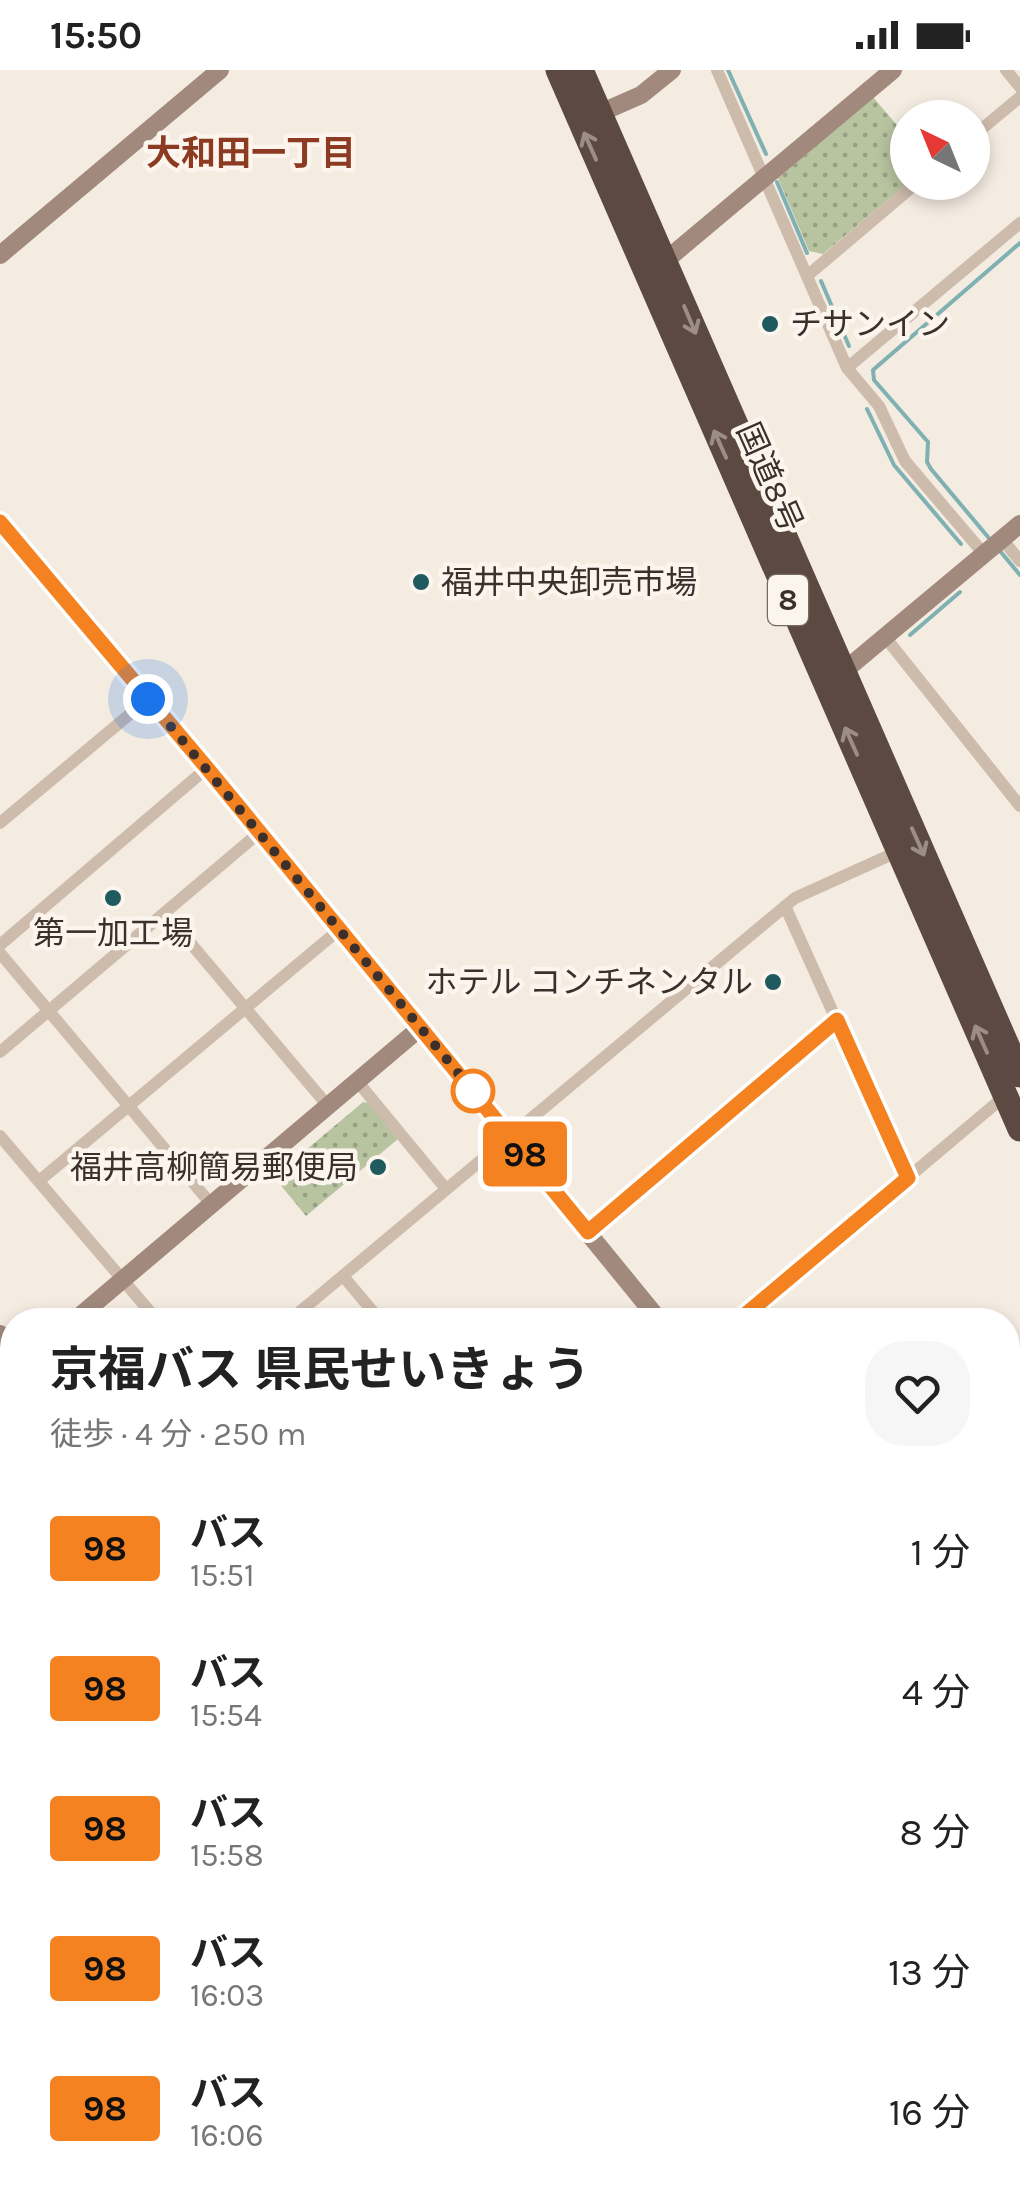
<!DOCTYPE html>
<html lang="ja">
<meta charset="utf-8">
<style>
body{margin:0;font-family:Karla,"Noto Sans JP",sans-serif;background:#f6f6f6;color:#222;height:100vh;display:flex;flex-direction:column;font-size:38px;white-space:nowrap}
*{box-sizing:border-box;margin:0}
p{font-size:32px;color:#767676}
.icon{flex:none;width:55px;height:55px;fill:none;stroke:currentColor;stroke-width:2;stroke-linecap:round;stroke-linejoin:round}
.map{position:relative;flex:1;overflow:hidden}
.side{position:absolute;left:0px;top:1238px;width:1020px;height:892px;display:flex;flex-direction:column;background:#fff;border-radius:40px 40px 0 0;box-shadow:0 5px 15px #0003}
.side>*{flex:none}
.badge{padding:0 20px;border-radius:8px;font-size:35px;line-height:65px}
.needle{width:65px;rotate:317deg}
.fabs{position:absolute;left:890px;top:30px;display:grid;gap:20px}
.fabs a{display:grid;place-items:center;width:100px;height:100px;border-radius:50%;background:#fff;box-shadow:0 5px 15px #0003;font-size:50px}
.you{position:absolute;width:50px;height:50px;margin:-25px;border:8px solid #fff;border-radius:50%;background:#1a73e8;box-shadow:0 0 0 15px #1a73e833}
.map>.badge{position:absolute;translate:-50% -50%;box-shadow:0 0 0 5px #fff}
.round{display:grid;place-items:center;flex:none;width:105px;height:105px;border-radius:40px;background:#f6f6f6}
.head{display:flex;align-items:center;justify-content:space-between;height:170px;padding:0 50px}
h1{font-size:48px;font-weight:700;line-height:75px}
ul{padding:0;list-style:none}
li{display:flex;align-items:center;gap:30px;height:140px;padding:0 50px}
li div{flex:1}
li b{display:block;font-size:38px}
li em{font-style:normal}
li .badge{min-width:110px;font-weight:700;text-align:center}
.status{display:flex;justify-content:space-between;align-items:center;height:70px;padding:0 50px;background:#fff;direction:ltr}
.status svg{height:28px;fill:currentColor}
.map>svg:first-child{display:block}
</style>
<div class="status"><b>15:50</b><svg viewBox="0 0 49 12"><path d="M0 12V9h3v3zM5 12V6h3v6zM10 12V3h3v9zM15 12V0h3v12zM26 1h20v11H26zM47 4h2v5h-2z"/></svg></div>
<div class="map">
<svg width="1020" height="2129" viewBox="0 0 1020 2129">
<defs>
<pattern id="park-dots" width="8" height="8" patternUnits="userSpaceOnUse" patternTransform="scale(2.5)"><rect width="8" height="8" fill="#b8c4a0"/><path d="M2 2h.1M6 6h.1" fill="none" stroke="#97a083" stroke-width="1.8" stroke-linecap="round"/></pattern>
</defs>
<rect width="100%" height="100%" fill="#f4ebe1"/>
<path fill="url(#park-dots)" d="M873,27L907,67L908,113L823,184L809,181L778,108Z
M363,1032L368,1033L398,1069L306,1146L274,1107Z"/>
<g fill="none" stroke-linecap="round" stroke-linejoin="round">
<path stroke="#7fb0b2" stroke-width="4" d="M728,0L766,84
M777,112L807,183
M821,211L849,276
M867,339L894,395L961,474
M988,467L931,399L927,392L928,372L874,310L873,300L1020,173
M1000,481L1020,505
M910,565L960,522
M1008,1583L1020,1571
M569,2129L578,2118"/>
<path stroke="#cdbbac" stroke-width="12" d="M717,0L847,298L879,336L905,391L984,484
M1006,0L1020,17
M972,67L1020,27
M807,206L918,112
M847,298L1020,153
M1002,469L1020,491
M885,567L1020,736
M0,753L148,629
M785,836L908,1109
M165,843L328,1036
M0,875L207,698
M0,883L211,1134
M0,982L260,762
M357,1011L446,1119
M0,1066L157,1250
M39,1111L340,859
M588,1162L837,950
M343,1206L380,1250
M290,1250L795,828L899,781
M739,1250L1006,1025
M1008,1571L1020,1560
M0,1572L12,1569
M1008,1595L1020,1584
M1008,1659L1020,1669
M0,1878L12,1867
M1008,2110L1020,2094
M27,2129L41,2118
M554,2129L563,2118
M583,2129L592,2118
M993,2129L1002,2118"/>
<path stroke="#a18a7d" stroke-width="18" d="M600,43L641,25L672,0
M0,185L220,0
M665,191L893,0
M0,452L340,859L659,1250
M844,601L1020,454
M75,1250L420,958
M0,1264L12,1303
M0,1444L12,1495
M170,2118L178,2129
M217,2118L224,2129
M970,2118L985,2129"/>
<path stroke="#5c4a42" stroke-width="25" d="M558,0L1020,1059
M581,0L1020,1005
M1008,1415L1020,1402
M341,2129L352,2118"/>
<path stroke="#3b302b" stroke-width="4" stroke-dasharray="2.5 8" stroke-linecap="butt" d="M0,1304L12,1343
M0,1347L12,1386
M170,2118L172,2129"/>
</g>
<defs><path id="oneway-shaft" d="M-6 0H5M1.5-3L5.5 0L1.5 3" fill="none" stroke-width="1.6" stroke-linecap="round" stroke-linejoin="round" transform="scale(2.5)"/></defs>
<g stroke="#9c8e87">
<use href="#oneway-shaft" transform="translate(590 76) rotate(-114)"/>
<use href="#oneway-shaft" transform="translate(690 250) rotate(67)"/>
<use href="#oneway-shaft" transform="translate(720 374) rotate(-114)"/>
<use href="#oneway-shaft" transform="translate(851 671) rotate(-114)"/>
<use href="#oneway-shaft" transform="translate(918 772) rotate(66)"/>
<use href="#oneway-shaft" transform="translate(981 969) rotate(-114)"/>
</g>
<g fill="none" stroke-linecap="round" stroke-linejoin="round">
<g stroke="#fff" stroke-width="22">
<path id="line" d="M0,452L207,698L588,1162L837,950L908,1108L739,1250"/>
</g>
<use href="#line" stroke="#f58220" stroke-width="15"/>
<path stroke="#3b302b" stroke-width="10" stroke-dasharray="0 18" d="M148,629L473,1021"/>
</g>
<g fill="#1f5a5e" stroke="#fbf5ee" stroke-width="4">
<circle cx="770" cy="254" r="10"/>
<circle cx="421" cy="512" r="10"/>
<circle cx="113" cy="828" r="10"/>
<circle cx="773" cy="912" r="10"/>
<circle cx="378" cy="1097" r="10"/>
</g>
<circle fill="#fff" stroke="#f58220" stroke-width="5" cx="473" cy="1021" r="20"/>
<g text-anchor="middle" stroke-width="9" stroke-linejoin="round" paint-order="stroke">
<rect fill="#fbf5ee" stroke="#756b66" stroke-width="2.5" x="768" y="505" width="40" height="50" rx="8"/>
<g font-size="30" font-weight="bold" fill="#3b302b">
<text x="788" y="540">8</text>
</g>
<g font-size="32" fill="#3b302b" stroke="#fbf5ee" text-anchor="start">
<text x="790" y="265">チサンイン</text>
<text x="441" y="523">福井中央卸売市場</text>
<text x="113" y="874" text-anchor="middle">第一加工場</text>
<text x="753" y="923" text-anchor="end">ホテル コンチネンタル</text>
<text x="358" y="1108" text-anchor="end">福井高柳簡易郵便局</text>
</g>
<g font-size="32" fill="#3b302b" stroke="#fbf5ee">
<text transform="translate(770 407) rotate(66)" y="11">国道8号</text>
</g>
<g font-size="35" font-weight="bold" fill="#8c3b22" stroke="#fbf5ee">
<text x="251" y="95">大和田一丁目</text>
</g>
</g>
</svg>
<div class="fabs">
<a><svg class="needle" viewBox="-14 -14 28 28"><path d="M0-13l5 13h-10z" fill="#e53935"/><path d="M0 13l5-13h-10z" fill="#767676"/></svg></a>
</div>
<div class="you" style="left:148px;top:629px"></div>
<b class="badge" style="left:525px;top:1084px;background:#f58220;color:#111">98</b>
<section class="side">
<div class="head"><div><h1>京福バス 県民せいきょう</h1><p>徒歩 · 4 分 · 250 m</p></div><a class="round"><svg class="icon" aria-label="heart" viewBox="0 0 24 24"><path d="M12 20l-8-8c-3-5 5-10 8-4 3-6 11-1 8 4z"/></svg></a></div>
<ul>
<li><span class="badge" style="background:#f58220;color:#111">98</span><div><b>バス</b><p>15:51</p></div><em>1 分</em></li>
<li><span class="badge" style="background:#f58220;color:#111">98</span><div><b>バス</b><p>15:54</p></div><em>4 分</em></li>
<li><span class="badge" style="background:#f58220;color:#111">98</span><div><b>バス</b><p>15:58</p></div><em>8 分</em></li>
<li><span class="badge" style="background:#f58220;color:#111">98</span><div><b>バス</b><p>16:03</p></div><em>13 分</em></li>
<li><span class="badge" style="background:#f58220;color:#111">98</span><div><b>バス</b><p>16:06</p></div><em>16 分</em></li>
</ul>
</section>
</div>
